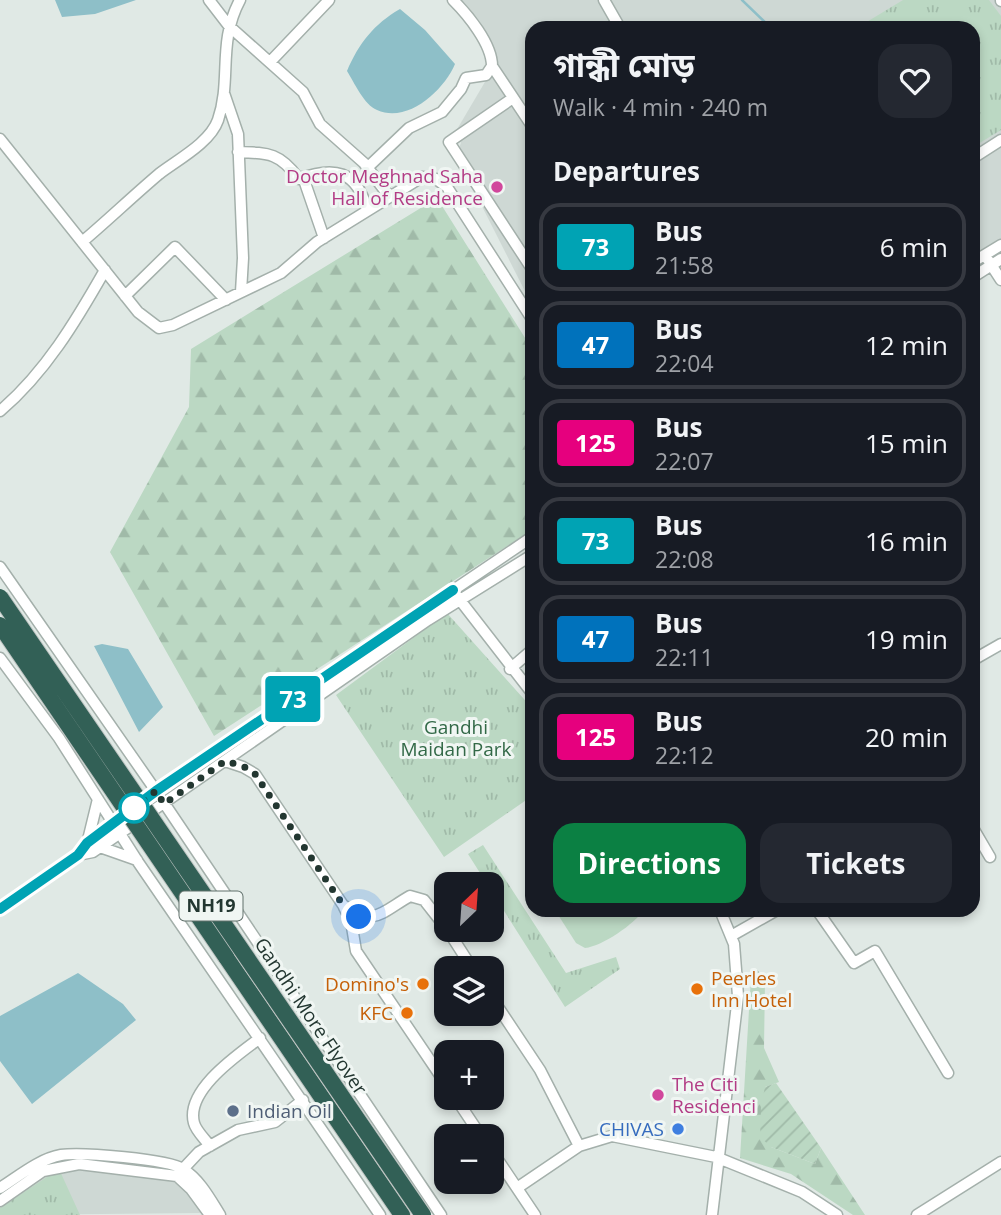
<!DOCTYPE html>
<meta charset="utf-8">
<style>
body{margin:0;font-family:"Open Sans","Noto Sans Bengali",sans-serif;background:#242831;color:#f1f3f6;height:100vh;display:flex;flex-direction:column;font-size:26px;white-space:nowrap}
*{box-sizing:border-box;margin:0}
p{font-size:23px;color:#9ea1a6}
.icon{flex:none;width:38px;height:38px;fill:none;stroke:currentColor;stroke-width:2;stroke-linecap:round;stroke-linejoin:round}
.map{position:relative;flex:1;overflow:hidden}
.panel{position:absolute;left:525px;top:21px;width:455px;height:896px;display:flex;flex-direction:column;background:#171b24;border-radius:21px;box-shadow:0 4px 10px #0003}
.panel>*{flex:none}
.badge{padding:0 14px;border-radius:5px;font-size:24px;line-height:46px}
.needle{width:46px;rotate:25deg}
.controls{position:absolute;left:434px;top:872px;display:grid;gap:14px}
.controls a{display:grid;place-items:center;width:70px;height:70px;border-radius:14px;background:#171b24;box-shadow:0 4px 10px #0003;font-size:35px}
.you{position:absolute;width:35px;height:35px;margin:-18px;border:5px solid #fff;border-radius:50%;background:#1a73e8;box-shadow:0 0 0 10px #1a73e833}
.map>.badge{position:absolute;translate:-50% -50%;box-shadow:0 0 0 4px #fff}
h2{padding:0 28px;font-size:26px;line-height:63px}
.round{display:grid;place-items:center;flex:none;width:74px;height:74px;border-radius:21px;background:#242831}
.headline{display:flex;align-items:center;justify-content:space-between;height:119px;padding:0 28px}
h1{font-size:33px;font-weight:700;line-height:52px}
.button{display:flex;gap:14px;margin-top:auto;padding:14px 28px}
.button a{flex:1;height:80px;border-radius:21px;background:#0b8043;color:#fff;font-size:28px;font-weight:700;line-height:80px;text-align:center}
.button a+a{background:#242831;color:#f1f3f6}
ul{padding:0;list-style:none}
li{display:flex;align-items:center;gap:21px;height:88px;margin:0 14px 10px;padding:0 14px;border:4px solid #363941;border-radius:21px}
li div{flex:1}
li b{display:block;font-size:26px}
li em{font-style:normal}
li .badge{min-width:77px;font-weight:700;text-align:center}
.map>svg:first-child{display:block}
</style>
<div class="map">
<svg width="1001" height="1215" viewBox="0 0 1001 1215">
<defs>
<pattern id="grass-tufts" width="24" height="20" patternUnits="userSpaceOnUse" patternTransform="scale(1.75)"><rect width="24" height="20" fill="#bbd8c3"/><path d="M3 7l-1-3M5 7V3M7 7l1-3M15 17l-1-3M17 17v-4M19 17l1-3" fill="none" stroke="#a0baa8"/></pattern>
<pattern id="forest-firs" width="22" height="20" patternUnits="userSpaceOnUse" patternTransform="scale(1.75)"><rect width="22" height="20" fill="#bbd8c3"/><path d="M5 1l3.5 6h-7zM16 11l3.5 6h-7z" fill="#a0baa8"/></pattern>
<pattern id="garden-furrows" width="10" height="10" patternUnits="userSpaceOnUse" patternTransform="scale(1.75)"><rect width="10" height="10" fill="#bbd8c3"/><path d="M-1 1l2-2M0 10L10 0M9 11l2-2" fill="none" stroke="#a0baa8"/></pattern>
</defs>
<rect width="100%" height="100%" fill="#e0e9e5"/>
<path fill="#ced8d4" d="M453,0H1001V245L973,262V28H532V305L456,155L461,143L456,131L495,65Z
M60,1166L170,1180L183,1185L202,1213L0,1215V1204Z"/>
<path fill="url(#grass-tufts)" d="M903,0H989L1001,16V130L973,147V28H868L865,23Z
M447,613L532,708V796L444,857L336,695Z
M483,845L566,973L616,957L620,969L565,1007L492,892V884H487L468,854Z
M59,1169L80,1215H0V1208Z"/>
<path fill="url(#forest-firs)" d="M437,198L532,349V530L214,736L110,552L189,407L191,349Z
M756,968L765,980L764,1048L779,1082L765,1087L771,1147L815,1164L821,1148L865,1215H853L791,1174L740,1158L751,977Z"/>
<path fill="url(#garden-furrows)" d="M776,1083L821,1148L815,1164L771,1147L760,1137L761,1106L765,1087Z"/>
<path fill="#bbd8c3" d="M555,910H644C634,924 603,946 585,948L576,943Z"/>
<path fill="#8ebfc8" d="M55,0H136L95,14L62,17Z
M400,9L425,30L455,64C444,90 408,124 377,110C364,105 354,82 347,71C359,43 374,24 400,9Z
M102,644L128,649L163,707L139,732L94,646Z
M78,973L123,1004L136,1020L32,1104L0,1061V1016Z"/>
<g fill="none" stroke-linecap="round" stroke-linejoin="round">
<path stroke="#8ebfc8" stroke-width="2.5" d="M742,0L771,28"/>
<g stroke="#a4b0ab" stroke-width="13">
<path id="minor" d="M209,0L229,26L303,92L320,124L364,163L389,196
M453,0C468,15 492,44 492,66L532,126
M604,0L620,28
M1001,0V1
M270,62L329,0
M224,93L238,134L243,258L241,292
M513,98L449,142L532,269
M0,139L138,312L159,328L173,325L281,273L317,242L422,177L436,179L447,187L532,319
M238,152C269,153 280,153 299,179C334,166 357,170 367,210
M973,158L1001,140
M367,168L409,128L442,112L461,89L466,78L486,75L492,66
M303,177L324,238
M82,242C108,220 133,196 159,174C177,160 210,143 218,120C232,79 217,43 240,0
M988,260L1001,280
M973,262L1001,245
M973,277L1001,259
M125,296L175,247L226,300
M0,411C45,373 76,321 105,270
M0,567L156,791L441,1215
M456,595L532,693
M0,658L59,738L138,862L380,1215
M973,660L1001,644
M510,669L532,650
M225,761L243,767L255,774L343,905C373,928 382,912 410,896L424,900L446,928
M973,828L990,857
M88,840L98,799
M100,847L137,860
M78,855L93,852L428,620L532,555
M344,907L351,921L356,951L446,1084
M0,909L78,855L87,843L156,791L532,537
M817,910L854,963L875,951L948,1073
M447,929L472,968
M731,936L777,910
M492,998L540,1070L579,1146
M455,1097L481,1136
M210,1146C205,1139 196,1131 194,1123C185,1090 239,1054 260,1038
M492,1151L535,1215
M183,1169L199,1152L238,1130L275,1122L303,1100
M0,1188C19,1176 39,1159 61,1155C81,1152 168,1159 183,1169C200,1180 210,1199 220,1215
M517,1188L579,1146L612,1136L716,1157L802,1192L837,1215
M0,1201L43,1171L79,1164L177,1176L191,1189L210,1215
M712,1215L738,996L734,944L720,910
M917,1215L1001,1162"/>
</g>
<g stroke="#bdc3c1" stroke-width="18">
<path id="highway" d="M226,957L402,1215"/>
</g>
<use href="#minor" stroke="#fff" stroke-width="10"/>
<use href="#highway" stroke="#326056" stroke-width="16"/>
<g stroke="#bdc3c1" stroke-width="18" stroke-linecap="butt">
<path id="highway-bridge" d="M0,597L423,1215
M0,625L226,957"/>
</g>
<use href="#highway-bridge" stroke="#326056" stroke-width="16"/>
</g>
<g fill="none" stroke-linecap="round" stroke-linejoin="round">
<g stroke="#fff" stroke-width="16">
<path id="line" d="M0,909L78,855L87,843L156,791L453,590"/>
</g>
<use href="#line" stroke="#00a3b4" stroke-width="10"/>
<path stroke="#233731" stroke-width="7" stroke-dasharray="0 12.6" d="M134,808L156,791L164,804L225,761L243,766L255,774L343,905L359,917"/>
</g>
<g fill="#d1479c" stroke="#f0f6f3" stroke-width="2.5">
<circle cx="497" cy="187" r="7"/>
<circle cx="658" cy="1095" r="7"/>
</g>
<circle fill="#fff" stroke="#00a3b4" stroke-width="3.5" cx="134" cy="808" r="14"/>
<g fill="#e8710a" stroke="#f0f6f3" stroke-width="2.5">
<circle cx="423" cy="984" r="7"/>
<circle cx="697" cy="989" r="7"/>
<circle cx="407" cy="1013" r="7"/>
</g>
<circle fill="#5c6f8a" stroke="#f0f6f3" stroke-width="2.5" cx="233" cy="1111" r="7"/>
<circle fill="#3f7fe0" stroke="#f0f6f3" stroke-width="2.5" cx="678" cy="1129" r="7"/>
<g text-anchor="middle" stroke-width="6" stroke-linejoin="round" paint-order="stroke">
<rect fill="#f0f6f3" stroke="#60706b" stroke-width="2" x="179.5" y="891.5" width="63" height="29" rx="5"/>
<g font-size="18" font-weight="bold" fill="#233731">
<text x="211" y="912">NH19</text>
</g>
<g font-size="19" fill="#b23c85" stroke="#f0f6f3" text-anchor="end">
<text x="483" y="183">Doctor Meghnad Saha<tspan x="483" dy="22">Hall of Residence</tspan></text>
<text x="672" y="1091" text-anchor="start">The Citi<tspan x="672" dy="22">Residenci</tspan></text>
</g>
<g font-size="19" fill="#326947" stroke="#f0f6f3">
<text x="456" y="734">Gandhi<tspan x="456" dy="22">Maidan Park</tspan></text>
</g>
<g font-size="19" fill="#c56008" stroke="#f0f6f3" text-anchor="end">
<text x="711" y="985" text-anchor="start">Peerles<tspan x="711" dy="22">Inn Hotel</tspan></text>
<text x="409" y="991">Domino's</text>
<text x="393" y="1020">KFC</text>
</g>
<g font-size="19" fill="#233731" stroke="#f0f6f3">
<text transform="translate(311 1016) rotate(56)" y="7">Gandhi More Flyover</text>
</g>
<g font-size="19" fill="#4e5e75" stroke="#f0f6f3" text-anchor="start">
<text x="247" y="1118">Indian Oil</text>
</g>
<g font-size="19" fill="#366cbe" stroke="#f0f6f3" text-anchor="end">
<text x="664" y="1136">CHIVAS</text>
</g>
</g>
</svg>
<div class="controls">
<a><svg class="needle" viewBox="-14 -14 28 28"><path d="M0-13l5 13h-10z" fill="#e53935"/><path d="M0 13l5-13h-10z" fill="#9ea1a6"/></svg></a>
<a><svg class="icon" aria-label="layers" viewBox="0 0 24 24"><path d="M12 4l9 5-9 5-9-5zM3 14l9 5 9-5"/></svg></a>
<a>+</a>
<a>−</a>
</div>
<div class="you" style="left:359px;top:917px"></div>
<b class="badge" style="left:293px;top:699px;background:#00a3b4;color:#fff">73</b>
<section class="panel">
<div class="headline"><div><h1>গান্ধী মোড়</h1><p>Walk · 4 min · 240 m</p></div><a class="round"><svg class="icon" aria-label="heart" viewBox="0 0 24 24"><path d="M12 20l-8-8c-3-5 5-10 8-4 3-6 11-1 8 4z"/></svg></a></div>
<h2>Departures</h2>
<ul>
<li><span class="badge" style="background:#00a3b4;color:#fff">73</span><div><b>Bus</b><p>21:58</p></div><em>6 min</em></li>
<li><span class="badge" style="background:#0072bc;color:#fff">47</span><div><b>Bus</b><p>22:04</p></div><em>12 min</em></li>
<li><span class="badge" style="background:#e6007e;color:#fff">125</span><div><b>Bus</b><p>22:07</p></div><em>15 min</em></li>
<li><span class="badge" style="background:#00a3b4;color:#fff">73</span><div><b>Bus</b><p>22:08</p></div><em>16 min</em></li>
<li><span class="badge" style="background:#0072bc;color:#fff">47</span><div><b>Bus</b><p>22:11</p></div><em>19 min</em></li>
<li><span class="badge" style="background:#e6007e;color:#fff">125</span><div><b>Bus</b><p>22:12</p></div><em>20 min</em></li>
</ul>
<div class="button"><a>Directions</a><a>Tickets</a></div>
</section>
</div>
